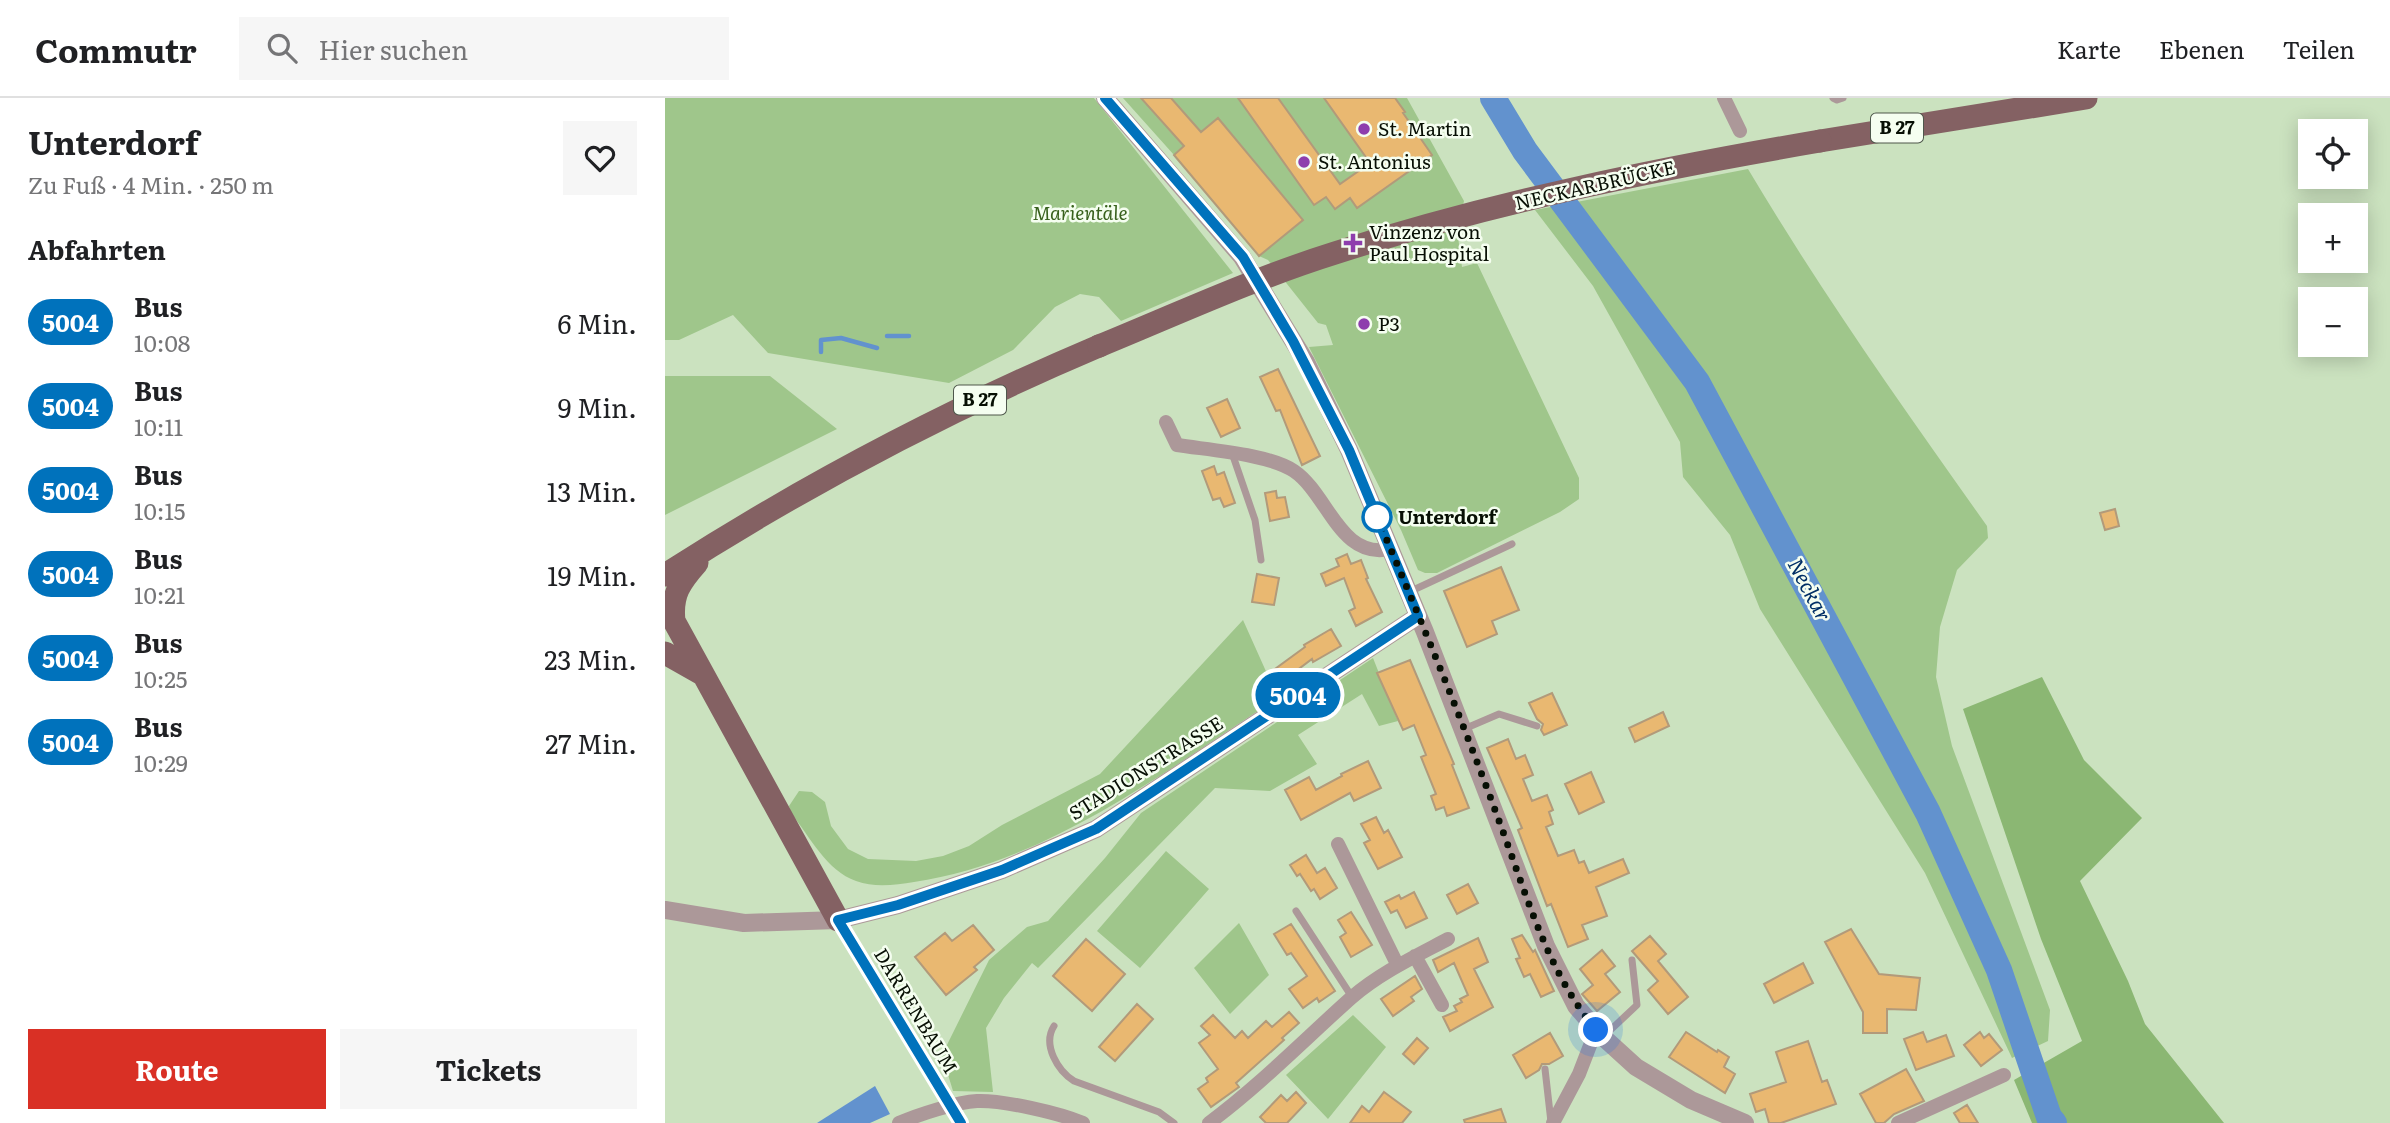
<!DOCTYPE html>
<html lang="de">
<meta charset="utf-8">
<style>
body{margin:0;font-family:Literata,serif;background:#f6f6f6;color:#202124;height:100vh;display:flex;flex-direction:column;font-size:26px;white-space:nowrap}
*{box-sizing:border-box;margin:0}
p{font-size:23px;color:#757577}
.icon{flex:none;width:38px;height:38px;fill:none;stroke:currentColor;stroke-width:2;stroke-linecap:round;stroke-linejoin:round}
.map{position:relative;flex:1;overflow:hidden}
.details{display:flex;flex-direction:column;background:#fff;width:665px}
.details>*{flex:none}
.badge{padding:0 14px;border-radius:23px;font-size:24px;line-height:46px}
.tools{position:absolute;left:1633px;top:21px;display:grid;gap:14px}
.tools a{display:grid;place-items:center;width:70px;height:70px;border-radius:0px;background:#fff;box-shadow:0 4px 18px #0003;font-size:35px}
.you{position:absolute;width:35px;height:35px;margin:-18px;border:5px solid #fff;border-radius:50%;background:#1a73e8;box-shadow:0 0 0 10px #1a73e833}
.map>.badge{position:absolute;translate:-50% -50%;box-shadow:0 0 0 4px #fff}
h2{padding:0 28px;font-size:26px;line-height:63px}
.round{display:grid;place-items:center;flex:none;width:74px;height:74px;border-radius:0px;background:#f6f6f6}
.head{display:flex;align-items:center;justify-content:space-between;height:119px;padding:0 28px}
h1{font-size:33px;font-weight:700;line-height:52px}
.button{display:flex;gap:14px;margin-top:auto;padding:14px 28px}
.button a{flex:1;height:80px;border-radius:0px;background:#d93025;color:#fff;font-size:28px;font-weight:700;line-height:80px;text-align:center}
.button a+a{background:#f6f6f6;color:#202124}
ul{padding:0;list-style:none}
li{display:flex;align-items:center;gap:21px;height:84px;padding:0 28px}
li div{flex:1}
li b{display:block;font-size:26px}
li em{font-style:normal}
li .badge{min-width:77px;font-weight:700;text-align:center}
header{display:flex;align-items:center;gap:42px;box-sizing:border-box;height:98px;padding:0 35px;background:#fff;border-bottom:2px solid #e0e0e0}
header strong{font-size:33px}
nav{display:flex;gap:38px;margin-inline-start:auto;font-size:24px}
.search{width:490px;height:63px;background:#f6f6f6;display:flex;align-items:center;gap:18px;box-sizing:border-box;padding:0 24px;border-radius:0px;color:#757577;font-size:26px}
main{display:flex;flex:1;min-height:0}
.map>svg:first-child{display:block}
</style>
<header>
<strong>Commutr</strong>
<div class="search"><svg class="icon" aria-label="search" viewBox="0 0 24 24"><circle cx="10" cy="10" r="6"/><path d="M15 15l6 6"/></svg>Hier suchen</div>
<nav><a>Karte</a><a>Ebenen</a><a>Teilen</a></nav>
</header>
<main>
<section class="details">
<div class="head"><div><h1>Unterdorf</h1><p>Zu Fuß · 4 Min. · 250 m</p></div><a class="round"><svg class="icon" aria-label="heart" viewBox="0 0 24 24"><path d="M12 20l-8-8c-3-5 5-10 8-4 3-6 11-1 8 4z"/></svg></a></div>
<h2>Abfahrten</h2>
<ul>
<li><span class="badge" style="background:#0072bc;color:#fff">5004</span><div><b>Bus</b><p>10:08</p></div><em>6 Min.</em></li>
<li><span class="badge" style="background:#0072bc;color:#fff">5004</span><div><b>Bus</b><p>10:11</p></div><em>9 Min.</em></li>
<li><span class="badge" style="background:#0072bc;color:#fff">5004</span><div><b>Bus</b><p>10:15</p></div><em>13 Min.</em></li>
<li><span class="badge" style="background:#0072bc;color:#fff">5004</span><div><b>Bus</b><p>10:21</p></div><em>19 Min.</em></li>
<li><span class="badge" style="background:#0072bc;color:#fff">5004</span><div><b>Bus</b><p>10:25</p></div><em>23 Min.</em></li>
<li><span class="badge" style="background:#0072bc;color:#fff">5004</span><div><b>Bus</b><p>10:29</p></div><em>27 Min.</em></li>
</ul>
<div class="button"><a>Route</a><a>Tickets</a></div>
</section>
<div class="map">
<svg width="1725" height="1025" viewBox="0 0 1725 1025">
<rect width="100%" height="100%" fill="#cbe2bf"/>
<path fill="#9fc68b" d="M0,0H429L568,175L456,223L434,199L415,196L390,209L348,252L284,285L103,255L68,217L14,242H0Z
M458,0H742L799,103L792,131L797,169L812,165L914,380V401L895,414L772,475H760L753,472L736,432L644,249L668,247L661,227L653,225L603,162L594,158L509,57Z
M1083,71C1156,194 1239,311 1322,428L1323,440L1292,472L1275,529L1271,579L1287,648L1385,912L1383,943L1347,960L1260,775L1095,511L1065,437L1018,379L1015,344L928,188L870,112Z
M0,278H105L172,331L0,417Z
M578,522L613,600C501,672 384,764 249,784C230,787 210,790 191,783C162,773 145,739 126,715L124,708L134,693L147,694L160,704L166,728L183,751L203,761L251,763L278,758L304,748L337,727L435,676Z
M708,560L733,623L714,628L697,596L633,637L652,666L605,693L550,690L373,870L367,865L339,900L321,930L328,994L288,993L277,957L324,862L362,829L383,823L440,760L476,715Z
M501,753L544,791L475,870L432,833Z
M574,825L604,877L565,916L529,870Z
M688,917L721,949L663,1021L621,977Z"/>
<path fill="#8bb773" d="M1377,579L1419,662L1477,720L1415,783L1463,883L1480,926L1559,1025H1367L1349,982L1417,943L1376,841L1298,611Z"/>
<path fill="#6292ce" d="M210,988L225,1016L205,1025H152Z"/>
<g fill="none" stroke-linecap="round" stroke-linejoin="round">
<path stroke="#6292ce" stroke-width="4.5" d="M222,238H244
M156,254V242L176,240L212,250
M1375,1025L1384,1019"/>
<path stroke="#6292ce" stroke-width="26" d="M828,0L860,53L1032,284L1263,715L1334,872L1384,1019L1389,1025"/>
</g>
<path fill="#e9b871" stroke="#b29a7a" stroke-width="2" d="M476,0H506L536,34L553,20L638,122L594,158L509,57L519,48Z
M573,0H613L675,86L705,65L659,0H730L740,14L738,15L767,57L692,110L685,100L670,111L661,99L649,107Z
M613,271L655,358L637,367L615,312L611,313L595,279Z
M562,301L575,330L556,339L542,310Z
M549,368L552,377L559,374L570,405L559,409L555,400L548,402L537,373Z
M611,393L612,400L620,399L624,419L605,423L600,395Z
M1450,411L1454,428L1440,432L1435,415Z
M682,456L686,466L696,462L703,480L701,481L717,514L691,528L684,513L690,510L688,504L679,480L661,488L656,476L674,468L671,461Z
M836,469L854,512L827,523L832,536L802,549L779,493Z
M592,476L614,480L609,507L587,504Z
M666,531L676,548L648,564L647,561L619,582L610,571L640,549L639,547Z
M745,562L789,666L787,667L804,710L782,718L779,709L771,712L766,698L771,696L756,659L761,657L749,627L738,632L712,575Z
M887,595L902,627L879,637L876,632L878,626L872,621L864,605Z
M998,614L1004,628L970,644L964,630Z
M843,641L851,661L860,657L868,677L858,681L867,703L882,697L888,712L884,714L888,726L881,729L893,758L909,752L914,765L919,763L924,775L958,761L964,775L931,789L942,818L917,827L923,841L903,849L886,806L882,808L853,732L857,730L822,650Z
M703,663L716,690L689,703L685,695L636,722L620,692L644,679L651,692L677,678L676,676Z
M926,674L939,704L914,716L900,686Z
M711,719L719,735L723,732L737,759L713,771L699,745L705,742L696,726Z
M641,757L652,775L660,770L672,790L655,801L649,791L646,793L635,776L632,778L625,767Z
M803,786L813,805L792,816L782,797Z
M749,794L762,820L741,830L732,812L726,815L720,804L734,797L736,801Z
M686,814L707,847L686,859L675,839L681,835L673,822Z
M626,826L670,893L654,904L652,900L638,910L624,891L642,878L626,855L622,857L609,836Z
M308,827L329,852L309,869L312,872L281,897L250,859L280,835L287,843Z
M1186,831L1214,876L1255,880L1251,912L1222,911V935H1198V914L1160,844Z
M857,837L868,854L870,852L889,893L876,899L865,876L859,879L851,861L855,860L847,841Z
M985,838L1001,856L993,863L1023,899L1003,916L983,892L993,883L967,853Z
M813,840L823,864L809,871L828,909L785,933L778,919L792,913L789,908L797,904L795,901L803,897L789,865L773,874L768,862Z
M421,841L460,876L427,913L388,878Z
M937,852L950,868L940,876L955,894L932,913L917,896L928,887L915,871Z
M1138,865L1148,885L1109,905L1099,886Z
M750,878L757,891L746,899L749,903L728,918L716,901Z
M472,906L488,921L450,963L434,949Z
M624,914L634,925L617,940L619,942L571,985L574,989L546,1009L533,991L543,984L541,980L553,971L534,945L545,937L536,928L548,917L570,940L577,933L583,940L601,923L607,929Z
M1021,934L1052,954L1053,952L1064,959L1059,969L1070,976L1060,995L1004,959Z
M1258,934L1262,944L1281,937L1289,958L1251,972L1239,941Z
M1315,934L1319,940L1324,936L1337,952L1316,968L1299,947Z
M885,935L898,958L884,966H877L874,972L861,980L848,957Z
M752,940L763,950L749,966L738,956Z
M1143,943L1157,984L1162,982L1171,1006L1116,1025H1104L1100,1011L1091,1014L1085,996L1121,984L1111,954Z
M1241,971L1259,1003L1229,1016L1219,1025H1211L1195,996Z
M631,994L641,1005L622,1025H601L595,1019L616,997L622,1003Z
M719,994L746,1014L737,1025H685L697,1008L704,1014Z
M1302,1007L1313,1025H1295L1289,1015Z
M836,1011L841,1025H800L799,1022Z"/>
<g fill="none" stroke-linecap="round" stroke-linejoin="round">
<path stroke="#ac9899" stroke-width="7" d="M1168,0L1172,2L1178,0
M567,355L590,422L596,462
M744,494L847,446
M799,631L834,616L872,628
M631,813L687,899
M389,928C377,947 393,973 409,983L494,1014L509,1025
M938,939L972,907L967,862
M880,971L886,1024"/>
<path stroke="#ac9899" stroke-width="14" d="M1059,0L1075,33
M501,324L512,347C544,352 604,356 629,373C663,396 675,462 725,451
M673,746L732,866
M173,822L296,1025
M750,858L777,907
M234,1025C252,1017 292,1004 312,1003C338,1002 394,1015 418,1025
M544,1025C595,987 639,942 686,900C715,875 749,859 783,841
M888,1025L914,976L931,932
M1233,1025L1339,977"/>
<path stroke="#ac9899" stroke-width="18" d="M440,0L577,159L641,264L684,352L760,534L881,848L911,908L938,939L971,969L1026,1002L1080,1025
M0,812L79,825L173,822L233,807L337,772L431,731L753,518"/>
<path stroke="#846163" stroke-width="23" d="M1155,43L1421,0
M32,465C15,484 6,497 9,523L173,822
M0,477C138,388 283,312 434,248
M0,555L37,576"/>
<path stroke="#846163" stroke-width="23" d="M434,248C512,216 590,180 670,155C829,104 991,71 1155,43"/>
</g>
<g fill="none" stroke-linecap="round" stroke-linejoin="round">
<g stroke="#fff" stroke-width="16">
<path id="line" d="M296,1025L173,822L233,807L337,772L431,731L753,518L684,352L628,243L578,159L440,0"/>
</g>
<use href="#line" stroke="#0072bc" stroke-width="10"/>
<path stroke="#070f04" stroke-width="7" stroke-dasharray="0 12.6" d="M712,419C756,522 799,626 837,731C863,801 883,874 931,932"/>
</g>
<g fill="#8e3ead" stroke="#f5fef0" stroke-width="2.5">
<circle cx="699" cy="31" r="7"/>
<circle cx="639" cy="64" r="7"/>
<path d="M684.5 134.5h7v7h7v7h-7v7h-7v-7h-7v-7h7z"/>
<circle cx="699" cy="226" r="7"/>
</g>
<circle fill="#fff" stroke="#0072bc" stroke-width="3.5" cx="712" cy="419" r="14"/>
<g text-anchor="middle" stroke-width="5" stroke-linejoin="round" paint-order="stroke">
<g fill="#f5fef0" stroke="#4e574b" stroke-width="2">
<rect x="1206" y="15.5" width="52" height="29" rx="5"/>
<rect x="289" y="287.5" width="52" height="29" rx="5"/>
</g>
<g font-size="18" font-weight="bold" fill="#070f04">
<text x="1232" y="36">B 27</text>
<text x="315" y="308">B 27</text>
</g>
<g font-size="19" fill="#070f04" stroke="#f5fef0" text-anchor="start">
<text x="713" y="38">St. Martin</text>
<text x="653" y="71">St. Antonius</text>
<text x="704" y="141">Vinzenz von<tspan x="704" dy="22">Paul Hospital</tspan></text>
<text x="713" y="233">P3</text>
</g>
<g font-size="19" fill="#070f04" stroke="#f5fef0">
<text transform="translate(930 87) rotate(-13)" y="7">NECKARBRÜCKE</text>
<text transform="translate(481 670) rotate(-32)" y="7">STADIONSTRASSE</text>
<text transform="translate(251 913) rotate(59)" y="7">DARRENBAUM</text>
</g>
<g font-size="19" font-style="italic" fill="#38611d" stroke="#f5fef0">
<text x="415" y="122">Marientäle</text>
</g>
<g font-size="19" font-weight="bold" fill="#070f04" stroke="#f5fef0" text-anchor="start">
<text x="733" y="426">Unterdorf</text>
</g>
<g font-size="21" font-style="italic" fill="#002f65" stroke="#f5fef0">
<text transform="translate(1144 492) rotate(62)" y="7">Neckar</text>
</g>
</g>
</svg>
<div class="tools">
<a><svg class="icon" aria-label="locate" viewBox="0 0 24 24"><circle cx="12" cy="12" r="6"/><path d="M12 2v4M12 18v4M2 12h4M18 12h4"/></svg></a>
<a>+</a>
<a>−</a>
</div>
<div class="you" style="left:931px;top:932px"></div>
<b class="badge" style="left:633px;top:597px;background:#0072bc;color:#fff">5004</b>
</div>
</main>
